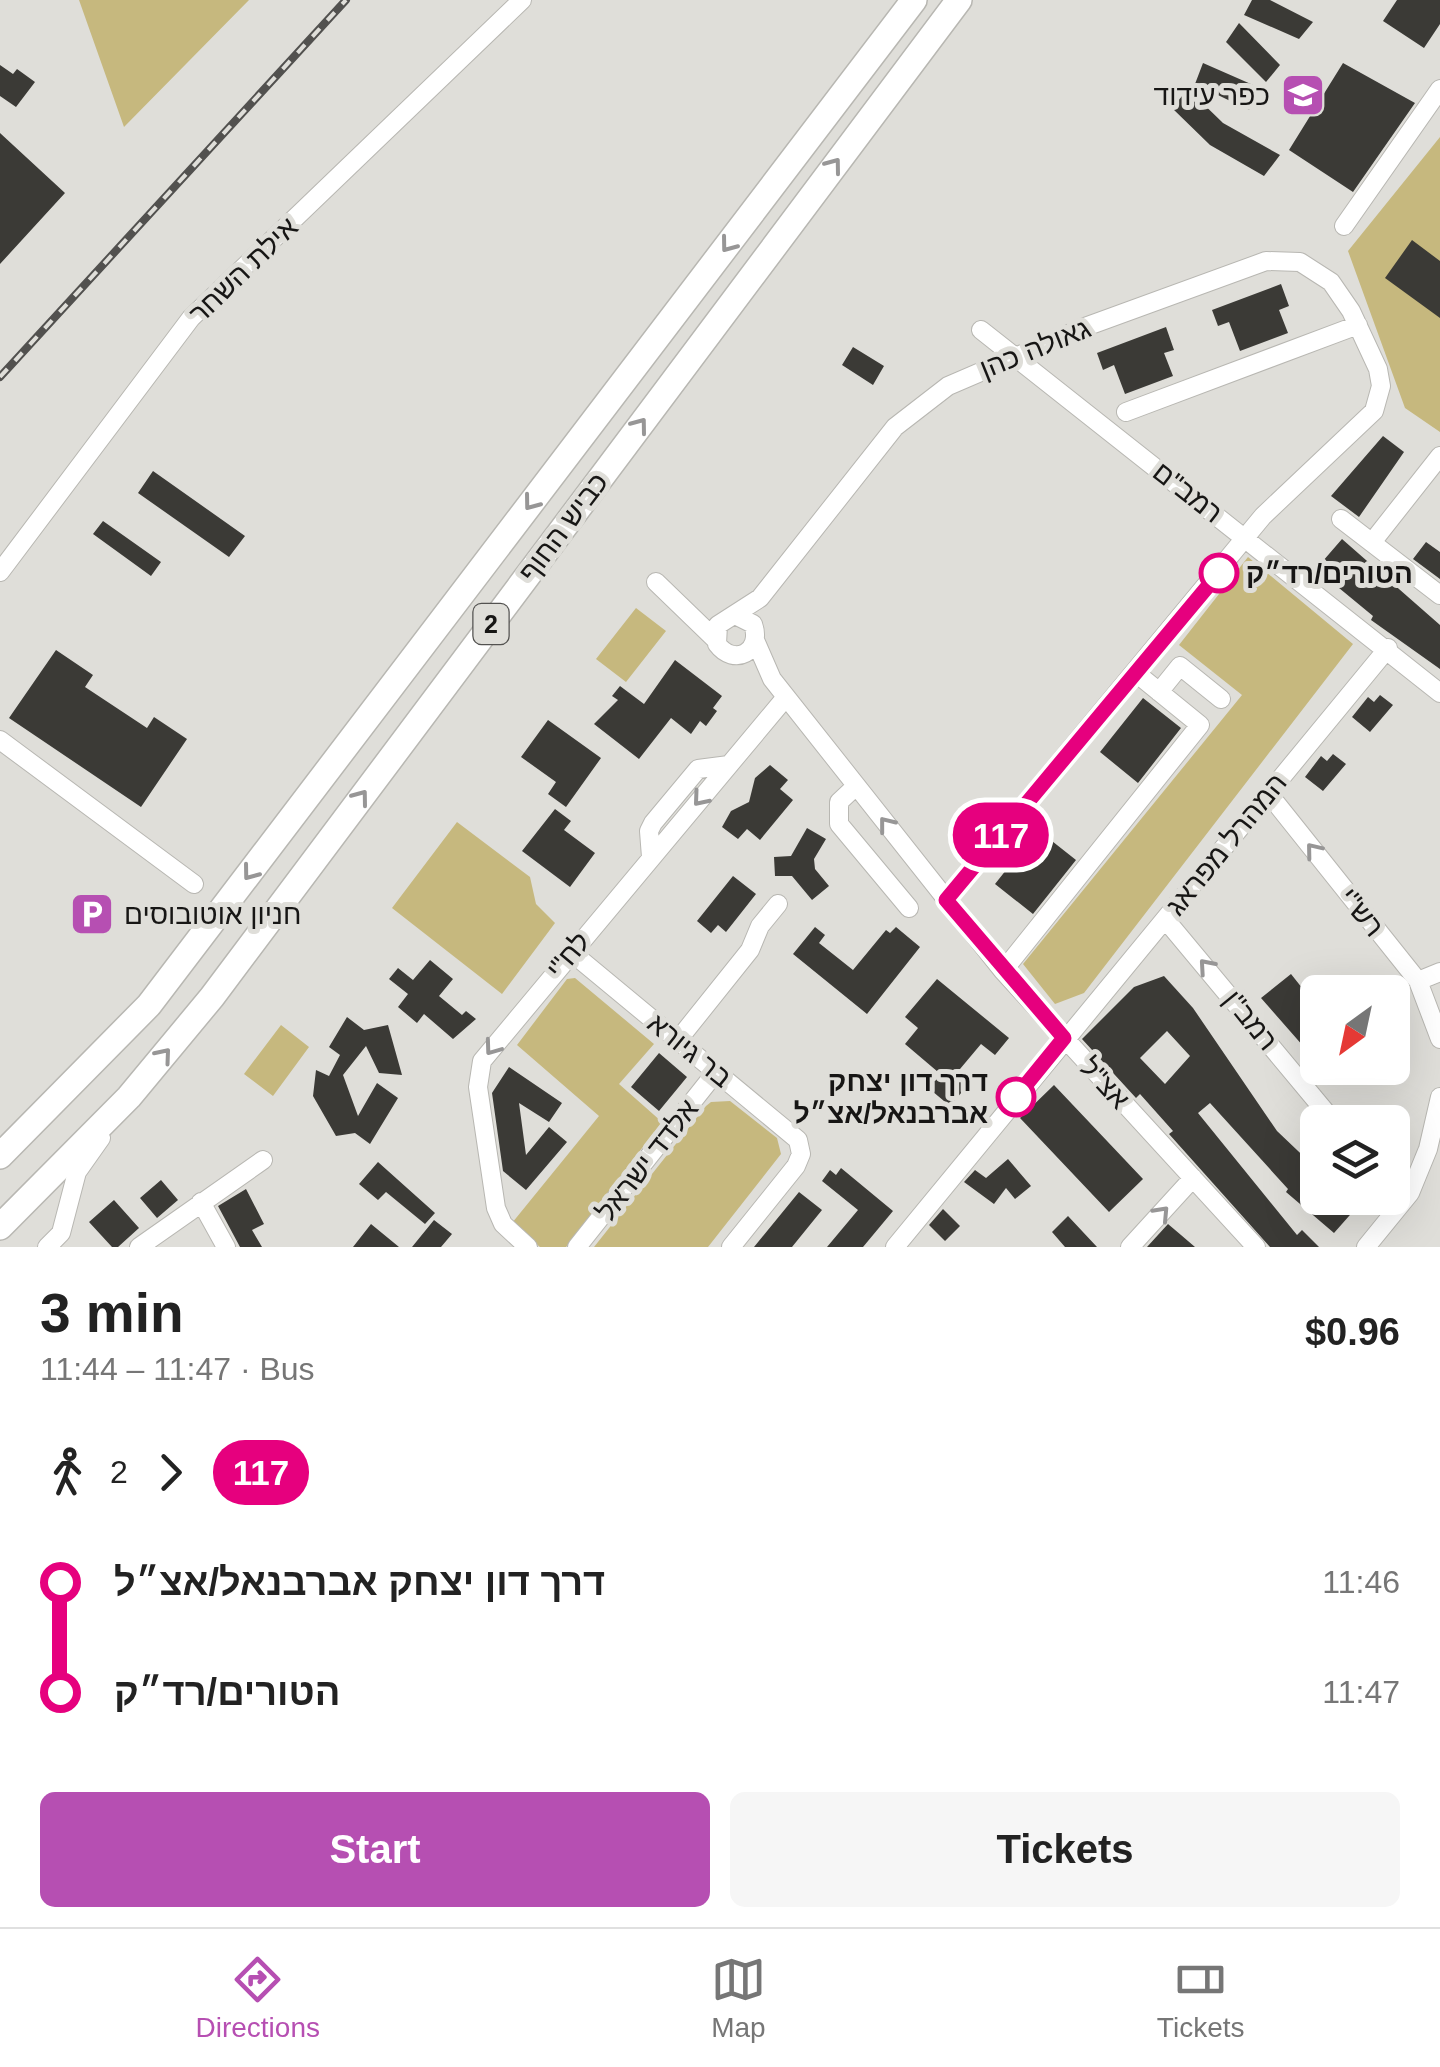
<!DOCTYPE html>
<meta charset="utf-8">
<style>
body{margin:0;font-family:Arial,Heebo,sans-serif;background:#f6f6f6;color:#222;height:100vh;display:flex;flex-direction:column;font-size:38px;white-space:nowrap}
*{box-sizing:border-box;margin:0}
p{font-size:32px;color:#767676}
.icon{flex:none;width:55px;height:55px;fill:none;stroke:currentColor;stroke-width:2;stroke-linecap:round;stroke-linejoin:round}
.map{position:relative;height:1247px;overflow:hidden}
.sheet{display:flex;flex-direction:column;background:#fff;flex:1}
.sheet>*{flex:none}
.badge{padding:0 20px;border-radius:32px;font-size:35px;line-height:65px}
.needle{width:65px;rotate:213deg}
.buttons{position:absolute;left:1300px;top:975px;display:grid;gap:20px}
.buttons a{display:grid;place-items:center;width:110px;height:110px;border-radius:15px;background:#fff;box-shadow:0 10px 40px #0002;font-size:50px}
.map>.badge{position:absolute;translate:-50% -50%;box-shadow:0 0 0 5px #fff}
.legs{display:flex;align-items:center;gap:15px;height:110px;padding:0 40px;font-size:32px}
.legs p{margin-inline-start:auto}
.head{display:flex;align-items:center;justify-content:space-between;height:170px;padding:0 40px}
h1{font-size:55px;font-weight:700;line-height:75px}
.primary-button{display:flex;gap:20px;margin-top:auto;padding:20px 40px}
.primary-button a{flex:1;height:115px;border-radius:15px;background:#b64fb2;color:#fff;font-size:40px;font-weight:700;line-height:115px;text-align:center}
.primary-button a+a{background:#f6f6f6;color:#222}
ul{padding:0 40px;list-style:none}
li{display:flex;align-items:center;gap:35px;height:110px;font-size:38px}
li i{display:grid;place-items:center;width:15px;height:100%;margin:0 12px;background:currentColor}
li i::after{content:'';width:25px;height:25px;margin:-12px;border:8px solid;border-radius:50%;background:#fff}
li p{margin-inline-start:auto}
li:first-child i{background:linear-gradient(#0000 50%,currentColor 0)}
li:last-child i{background:linear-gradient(currentColor 50%,#0000 0)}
.dock{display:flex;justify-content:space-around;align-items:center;height:140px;border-top:2px solid #e0e0e0;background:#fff;font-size:28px;color:#767676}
.dock a{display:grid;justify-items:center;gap:5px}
.dock .selected{color:#b64fb2}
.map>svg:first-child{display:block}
</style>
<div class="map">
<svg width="1440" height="1247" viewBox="0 0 1440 1247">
<rect width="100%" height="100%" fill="#dfded9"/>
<path fill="#c6b87e" d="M79,0H249L124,127Z
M1440,137V432L1405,408L1348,251Z
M1248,557L1353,644L1084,993L1055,1004L1023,964L1242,695L1179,645Z
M636,608L666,631L626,682L596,659Z
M457,822L530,877L536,904L555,923L502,994L392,908Z
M575,978L654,1044L619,1084L662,1122L566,1247H540L512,1223L599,1116L517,1045L567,979Z
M281,1025L309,1047L273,1096L244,1074Z
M730,1101L777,1138L781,1154L708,1247H594L706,1106L711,1102Z"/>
<path fill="#3b3a36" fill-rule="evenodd" d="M1252,0H1270L1313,22L1299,39L1244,15Z
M1397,0H1440V24L1424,48L1383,21Z
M1239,23L1280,65L1266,82L1226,42Z
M1203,63L1260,88L1249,110L1195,84Z
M1343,63L1415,103L1353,192L1289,150Z
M0,65L13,74L17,69L35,82L16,107L0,96Z
M1188,89L1223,123L1280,155L1264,176L1210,145L1172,108Z
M0,133L65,193L0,264Z
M1412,240L1440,261V318L1385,278Z
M1281,284L1289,306L1279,310L1288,333L1240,351L1229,322L1218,326L1212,310Z
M1166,327L1174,350L1164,353L1173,376L1125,394L1114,365L1103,370L1097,353Z
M853,347L884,366L873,385L842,365Z
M1383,436L1404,452L1359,517L1331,496Z
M153,471L245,536L229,557L138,493Z
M103,521L161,562L151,576L93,534Z
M1342,539L1440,625V669L1371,620L1373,616L1316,569Z
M1426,542L1440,552V579L1413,559Z
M56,650L93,675L85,687L147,728L154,717L187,739L141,807L9,718Z
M675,660L722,696L713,708L717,711L706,726L700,721L691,734L671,718L639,759L594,724L618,700L612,696L620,686L644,704Z
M1380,695L1393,705L1370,732L1352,717L1368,697L1374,702Z
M1143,698L1181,728L1138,783L1100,752Z
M548,720L601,758L566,807L548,794L556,782L521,757Z
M1333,754L1346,764L1323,791L1305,777L1321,756L1327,761Z
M770,765L788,780L780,789L793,800L760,840L747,829L738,839L722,827L731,811L749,802L755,778Z
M555,809L571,821L564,830L595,853L570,887L522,851Z
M807,828L826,839L814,859L815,869L829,886L812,900L792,876H775L774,857L791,856Z
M1038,830L1076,860L1033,914L995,884Z
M733,876L756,894L726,932L718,925L711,933L697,921Z
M815,927L825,935L819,943L853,970L886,930L890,933L896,927L920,947L867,1014L793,954Z
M430,960L453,979L439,996L462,1015L466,1011L476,1019L453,1039L424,1014L417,1023L398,1007L408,994L389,979L398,968L413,980Z
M1291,974L1318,1008V1063L1261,998Z
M1164,976L1193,1008L1277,1131L1318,1170V1198H1346L1357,1207L1334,1233L1286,1192L1288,1189L1210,1103L1198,1113L1297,1235L1302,1230L1319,1247H1270L1169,1134L1173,1131L1140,1094L1136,1098L1082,1039L1134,987ZM1167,1031L1190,1056L1165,1084L1140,1058Z
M937,979L1009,1038L995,1055L981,1044L960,1069L973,1079L950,1106L926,1086L938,1072L905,1044L918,1028L905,1017Z
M347,1017L364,1030L388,1025L402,1075L379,1073L366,1046L343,1075L358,1116L377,1083L398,1098L370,1144L355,1133L336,1136L313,1096L316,1070L329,1076L340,1055L329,1047Z
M659,1053L687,1077L659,1111L631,1087Z
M509,1067L562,1103L549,1122L519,1103L526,1155L549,1127L567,1142L526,1190L503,1171L492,1093Z
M1054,1085L1143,1179L1109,1212L1020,1118Z
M1008,1159L1031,1186L1015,1199L1006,1188L994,1204L964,1182L975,1170L986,1178Z
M378,1162L435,1213L425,1224L386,1192L378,1200L359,1184Z
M841,1168L893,1211L863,1247H827L858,1210L822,1181L830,1170L836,1175Z
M161,1180L178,1200L157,1218L140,1198Z
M246,1189L264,1224L252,1230L262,1247H240L218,1206Z
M799,1192L822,1210L792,1247H754Z
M114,1200L139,1228L118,1247H112L89,1222Z
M943,1209L960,1226L945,1241L929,1225Z
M1068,1216L1097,1247H1065L1052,1232Z
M434,1220L452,1234L441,1247H412Z
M371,1224L399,1247H353Z
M1168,1224L1181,1235L1195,1247H1147Z"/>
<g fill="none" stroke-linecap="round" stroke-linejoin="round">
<g stroke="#b8b7b2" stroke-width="20">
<path id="minor" d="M1344,226L1440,89
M981,330L1440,693
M1126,412L1358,325
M1341,519L1440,595
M1373,541L1440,456
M0,572L191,318L522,0
M656,582L716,640
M735,615L753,624C763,652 734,667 717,644L718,625L760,598L895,427L948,386L1085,327L1266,261L1300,262L1331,282L1351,311L1378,369L1381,386L1374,411L1263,516L946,900
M755,640L772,679L1003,971L1256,1247
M1159,692L1180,666L1221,699
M0,740L194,884
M856,786L839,802V824L909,908
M1268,793L1418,981L1440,1039
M651,857L649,831L653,823L698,769L729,765
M1165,919L1334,1122
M571,952L798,1140L801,1154L796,1166L731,1247
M1003,971L1200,725L1136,673
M1418,981L1440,972
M678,1040L750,950L760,926L778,904
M1410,1193L1428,1149L1440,1097
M201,1202L226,1247
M47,1247L61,1233L77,1172L101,1138
M139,1247L263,1160
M528,1247L503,1224L496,1208L478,1087L482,1061L786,697
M577,1247L716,1072
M895,1247L1388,648
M1130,1247L1193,1178
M1366,1247L1410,1193L1392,1178"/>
</g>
<g stroke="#b8b7b2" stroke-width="28">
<path id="highway" d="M0,1156L149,1005L914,0
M0,1227L129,1097L212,997L959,0"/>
</g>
<use href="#minor" stroke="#fff" stroke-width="18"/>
<use href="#highway" stroke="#fff" stroke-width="25"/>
<g stroke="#52514f" stroke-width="8">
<path id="rail" d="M0,377L346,0"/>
</g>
<use href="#rail" stroke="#dfded9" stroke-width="4" stroke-dasharray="11" stroke-linecap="butt"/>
</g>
<defs><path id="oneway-chevron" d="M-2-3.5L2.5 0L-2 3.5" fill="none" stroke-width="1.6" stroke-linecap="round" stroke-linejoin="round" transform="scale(2.5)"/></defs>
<g stroke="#979696">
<use href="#oneway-chevron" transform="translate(834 165) rotate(-53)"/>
<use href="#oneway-chevron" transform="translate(728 245) rotate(127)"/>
<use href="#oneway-chevron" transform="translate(640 425) rotate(-53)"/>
<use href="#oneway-chevron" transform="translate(531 503) rotate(127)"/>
<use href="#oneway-chevron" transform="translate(361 797) rotate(-53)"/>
<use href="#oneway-chevron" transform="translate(700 799) rotate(130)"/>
<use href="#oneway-chevron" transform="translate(886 824) rotate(-128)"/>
<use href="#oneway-chevron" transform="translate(1313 850) rotate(-129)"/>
<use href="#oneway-chevron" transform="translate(250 873) rotate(127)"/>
<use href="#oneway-chevron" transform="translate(1206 966) rotate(-131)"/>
<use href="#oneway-chevron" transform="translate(492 1048) rotate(126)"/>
<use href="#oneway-chevron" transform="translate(164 1055) rotate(-50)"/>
<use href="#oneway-chevron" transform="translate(1162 1213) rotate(-47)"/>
</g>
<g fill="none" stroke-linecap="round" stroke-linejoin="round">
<g stroke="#fff" stroke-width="22">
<path id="line-1" d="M1016,1097L1064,1038L946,900L1219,573"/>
</g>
<use href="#line-1" stroke="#e6007e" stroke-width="15"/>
</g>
<defs>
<g id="school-square" transform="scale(2.25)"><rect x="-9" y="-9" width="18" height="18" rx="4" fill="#b64fb2" stroke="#dfded9"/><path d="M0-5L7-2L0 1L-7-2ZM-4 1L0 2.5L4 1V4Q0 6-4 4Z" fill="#fff"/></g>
<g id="parking-square" transform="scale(2.25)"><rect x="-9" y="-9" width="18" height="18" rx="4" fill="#b64fb2" stroke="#dfded9"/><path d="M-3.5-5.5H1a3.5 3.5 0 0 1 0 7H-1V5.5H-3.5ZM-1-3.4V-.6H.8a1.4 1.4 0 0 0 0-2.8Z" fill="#fff"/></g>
</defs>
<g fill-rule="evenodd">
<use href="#school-square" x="1303" y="95"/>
<use href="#parking-square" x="92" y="914"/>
</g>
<g fill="#fff" stroke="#e6007e" stroke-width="5">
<circle cx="1219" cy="573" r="18"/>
<circle cx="1016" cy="1097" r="18"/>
</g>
<g text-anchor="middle" stroke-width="10" stroke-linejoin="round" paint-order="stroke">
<rect fill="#dfded9" stroke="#535250" stroke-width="2.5" x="473.5" y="604" width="35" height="40" rx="8"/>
<g font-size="25" font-weight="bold" fill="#171615">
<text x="491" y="633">2</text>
</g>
<g font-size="28" fill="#171615" stroke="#dfded9" text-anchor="end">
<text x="1270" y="105">כפר עידוד</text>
<text x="124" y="924" text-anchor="start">חניון אוטובוסים</text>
</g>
<g font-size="28" fill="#171615" stroke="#dfded9">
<text transform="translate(243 270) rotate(-44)" y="10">אילת השחר</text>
<text transform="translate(1035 348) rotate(-22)" y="10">גאולה כהן</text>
<text transform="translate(1188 492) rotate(38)" y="10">רמב"ם</text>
<text transform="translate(563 527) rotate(-53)" y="10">כביש החוף</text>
<text transform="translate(1226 844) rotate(-51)" y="10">המהרל מפראג</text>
<text transform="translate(1362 912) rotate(51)" y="10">רש"י</text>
<text transform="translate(568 955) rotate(-50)" y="10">לח"י</text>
<text transform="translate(1251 1020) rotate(51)" y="10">רמב"ן</text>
<text transform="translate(690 1050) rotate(39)" y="10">בר גיורא</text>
<text transform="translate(1105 1083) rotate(47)" y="10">אצ"ל</text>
<text transform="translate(647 1160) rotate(-52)" y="10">אלדד ישראל</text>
</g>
<g font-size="28" font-weight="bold" fill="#171615" stroke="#dfded9" text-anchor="start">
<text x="1246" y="583">הטורים/רד״ק</text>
<text x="988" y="1091" text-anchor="end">דרך דון יצחק<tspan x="988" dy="32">אברבנאל/אצ״ל</tspan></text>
</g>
</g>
</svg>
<div class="buttons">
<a><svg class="needle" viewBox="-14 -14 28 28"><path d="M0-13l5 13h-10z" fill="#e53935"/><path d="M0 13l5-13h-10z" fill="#767676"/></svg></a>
<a><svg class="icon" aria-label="layers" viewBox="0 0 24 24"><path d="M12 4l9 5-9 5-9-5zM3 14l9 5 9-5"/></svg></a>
</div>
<b class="badge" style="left:1001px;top:835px;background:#e6007e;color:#fff">117</b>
</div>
<section class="sheet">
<div class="head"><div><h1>3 min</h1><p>11:44 – 11:47 · Bus</p></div><b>$0.96</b></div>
<div class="legs"><svg class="icon" aria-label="walk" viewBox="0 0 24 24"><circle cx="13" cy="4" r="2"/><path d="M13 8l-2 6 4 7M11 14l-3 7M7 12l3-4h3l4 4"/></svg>2<svg class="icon" aria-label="forward" viewBox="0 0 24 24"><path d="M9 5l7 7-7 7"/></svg><b class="badge" style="background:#e6007e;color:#fff">117</b></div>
<ul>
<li><i style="color:#e6007e"></i><b>דרך דון יצחק אברבנאל/אצ״ל</b><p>11:46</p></li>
<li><i style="color:#e6007e"></i><b>הטורים/רד״ק</b><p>11:47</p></li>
</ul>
<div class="primary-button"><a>Start</a><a>Tickets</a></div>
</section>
<nav class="dock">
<a class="selected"><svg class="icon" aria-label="directions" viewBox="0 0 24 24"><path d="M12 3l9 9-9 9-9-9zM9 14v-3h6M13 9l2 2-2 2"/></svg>Directions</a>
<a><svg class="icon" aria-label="map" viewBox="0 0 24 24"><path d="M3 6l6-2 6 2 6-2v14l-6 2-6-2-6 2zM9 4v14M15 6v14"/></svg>Map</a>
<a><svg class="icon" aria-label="tickets" viewBox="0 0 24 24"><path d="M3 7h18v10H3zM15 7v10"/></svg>Tickets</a>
</nav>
